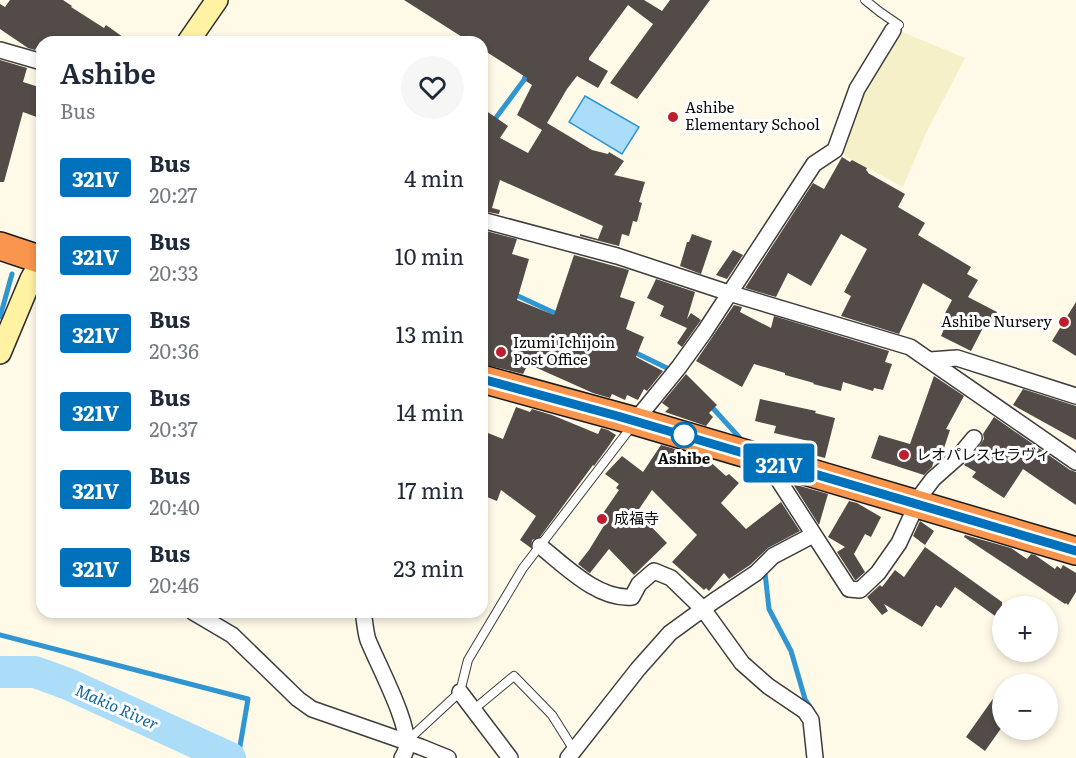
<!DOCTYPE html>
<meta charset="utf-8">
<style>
body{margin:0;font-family:Literata,"Noto Sans JP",serif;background:#f6f6f7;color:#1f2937;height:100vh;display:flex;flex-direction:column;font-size:22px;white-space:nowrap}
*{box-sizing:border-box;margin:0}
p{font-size:20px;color:#747a83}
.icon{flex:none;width:33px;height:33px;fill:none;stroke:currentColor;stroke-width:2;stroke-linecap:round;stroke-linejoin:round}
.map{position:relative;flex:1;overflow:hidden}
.drawer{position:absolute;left:36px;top:36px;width:452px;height:582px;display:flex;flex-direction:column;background:#fff;border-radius:18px;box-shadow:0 3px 9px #0003}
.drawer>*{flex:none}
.badge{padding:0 12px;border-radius:4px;font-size:21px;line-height:39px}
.controls{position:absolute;left:992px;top:596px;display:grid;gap:12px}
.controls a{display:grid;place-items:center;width:66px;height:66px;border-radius:50%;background:#fff;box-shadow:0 3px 9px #0003;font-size:30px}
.map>.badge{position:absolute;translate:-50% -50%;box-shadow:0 0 0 3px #fff}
.round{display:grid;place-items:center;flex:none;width:63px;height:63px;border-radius:32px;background:#f6f6f7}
.overview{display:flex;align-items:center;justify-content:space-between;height:102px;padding:0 24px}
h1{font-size:28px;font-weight:600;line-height:45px}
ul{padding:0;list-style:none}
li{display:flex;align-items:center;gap:18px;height:78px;padding:0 24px}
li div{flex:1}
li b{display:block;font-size:22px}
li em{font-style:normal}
li .badge{min-width:66px;font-weight:700;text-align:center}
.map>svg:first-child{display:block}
</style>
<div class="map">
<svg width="1076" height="758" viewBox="0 0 1076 758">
<rect width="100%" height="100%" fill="#fffae8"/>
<path fill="#f5f0c8" d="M900,31L965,58L926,133L903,187L838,152L863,91Z"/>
<path fill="#abddf8" stroke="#3096d1" stroke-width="1.5" d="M585,96L639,127L622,154L569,122Z"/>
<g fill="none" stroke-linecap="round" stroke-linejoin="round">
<path stroke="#3096d1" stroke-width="5" d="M492,123L524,80L527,72
M513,295L518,296L559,315
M0,317L12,274
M632,351L671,370
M710,405L739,437
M765,573L769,609L791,651L805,699L812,710
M0,635L248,699L238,758"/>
<path stroke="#abddf8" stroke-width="32" d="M0,672H35L68,684L230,758"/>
</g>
<path fill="#534b47" d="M10,0H63L72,6L71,7L104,28L106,25L130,42H40L35,50L28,48L0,29V4L5,7Z
M404,0H644L662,11L670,0H710L637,99L610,83L653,24L628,5L589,58V60L608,71L598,88L577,76L567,89L547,123L592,150L608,154L609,152L624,161L614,175L645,182L639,202L642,203L637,222L633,221L629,236L622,234L619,246L580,236V234L598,239L603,226L500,180L492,208L500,210L499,214L482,211V108L508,126L500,138L528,153L542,130L517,115L532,85L526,81L527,78L482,49V42H470Z
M0,60L27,68L23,82L42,88V119L23,112L4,182H0Z
M842,157L850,162L852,160L867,168L866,170L868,172V173L905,194L898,207L925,223L918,235L971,267L967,274L978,280L968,297L997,312L989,326L985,324L971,351L941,336L944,329L939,325L952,300L923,283L899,334L841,316L851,296L844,292L867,249L841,234L811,286L788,273L776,297L745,288L813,183L824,189Z
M482,230L517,239L512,254L529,259L517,300L554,315L574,255L629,270L620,297L635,302L626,329L644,337L636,357L663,371L647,391L644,389L638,400L627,395L625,400L612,394L610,398L593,393L528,364L523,374L482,364Z
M692,234L712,241L701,274L680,266L687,242H689Z
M733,250L743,255L727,279L716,275Z
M656,279L695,292L687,319L691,313L701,320L682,347L677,343L687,328L660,316L664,306L647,298Z
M1076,302V356L1052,341Z
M734,305L742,307L740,312L771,328L774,316L889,351L885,362L892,364L883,390L874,388L873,391L843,382L841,391L813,384L814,383L785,375V373L754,364L742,387L696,361Z
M686,374L717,405L709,413L713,417L706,426L665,412L669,408L662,403Z
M934,376L964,396L946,429L950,430L943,451L938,448L932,467L924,475L871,458L879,435L910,444Z
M1023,389L1076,406V440L1013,405Z
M760,399L816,411L815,413L835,418L825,458L810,454L813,442L774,433L776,426L755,421Z
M516,407L530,412L532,409L552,415L598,434L601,428L608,430L616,435L608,447L594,466L593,465L540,537L532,540L531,548L520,540L536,516L501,490L497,501L482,495V448L488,433L503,439Z
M994,417L1070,470L1076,472V505L1055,491L1023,469L1004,498L972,477L976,472L964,465L981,444L984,439L983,434Z
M661,445L675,449L692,461L697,456L706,458L726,476L729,474L739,483L721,503L746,529L781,502L800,531L768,548L750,565L729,579L724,573L709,591L706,588L704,590L672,562L697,535L652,490L637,512L667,543L634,575L609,549L590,573L588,572L578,564L589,550L605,524L599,519L619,490L616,488L619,484L605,474L622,456L643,472Z
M793,484L828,494L819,525Z
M849,501L857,503L881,517L871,537L865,534L854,554L865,572L856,580H855L837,552L845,547L828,537Z
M920,521L934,531L925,545L913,536Z
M965,535L1011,548L1027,559L1031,554L1035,555L1055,569L1057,566L1061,569L1063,565L1076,573V592L1068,605L1066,603L1065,604L964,537Z
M925,547L1002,602V621L955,587L941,608L936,605L922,627L884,604L888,611L882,615L867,597L880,585L882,587L895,570L904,577Z
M1002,686V727L985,751L966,737Z"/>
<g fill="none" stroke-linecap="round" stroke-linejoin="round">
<g stroke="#3d3d3d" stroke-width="10">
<path id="lane" d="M865,0L880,12L899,25
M473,710L514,676L552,715L574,750
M407,741L460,692L468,660L523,568L632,426"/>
</g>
<g stroke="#3d3d3d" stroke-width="18">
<path id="street" d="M0,50L42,62
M482,220L617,256L729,293L910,347L1076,462
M930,360L957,358L1076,396
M635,421L679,367L705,331L814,164L835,150L857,89L893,30
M764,460L774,473L849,589L860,590L878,573L899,543L921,495L933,479L959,456L974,438
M540,546C565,566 598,600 632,597L639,584L654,571L671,578L703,609L742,663L768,686L805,711L811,720L815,758
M193,612L232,635L298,699L312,709L421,747L448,758
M363,612C365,621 365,631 368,640C377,663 412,727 406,749C405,753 404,755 402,758
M460,692L510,758
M568,758L638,669L670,633L714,601L756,573L773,556L813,535"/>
</g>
<g stroke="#2c2c2c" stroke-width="24">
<path id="secondary" d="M188,42L217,0
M0,353L31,279L42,260"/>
</g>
<g stroke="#1b1b1b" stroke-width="30">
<path id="highway" d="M0,246L42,260
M482,379L635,421L1076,551"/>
</g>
<use href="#lane" stroke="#fff" stroke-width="8"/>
<use href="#street" stroke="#fff" stroke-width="15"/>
<use href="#secondary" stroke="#fff2a3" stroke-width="21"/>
<use href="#highway" stroke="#f9954c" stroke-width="27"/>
</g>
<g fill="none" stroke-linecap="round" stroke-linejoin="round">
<g stroke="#fff" stroke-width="14">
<path id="line" d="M482,379L621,417L1076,551"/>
</g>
<use href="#line" stroke="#0072bc" stroke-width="9"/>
</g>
<g fill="#bd1f2c" stroke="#fff" stroke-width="2">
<circle cx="673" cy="117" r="6"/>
<circle cx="1064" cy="322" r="6"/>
<circle cx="501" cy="352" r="6"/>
<circle cx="904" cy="455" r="6"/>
<circle cx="602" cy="519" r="6"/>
</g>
<circle fill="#fff" stroke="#0072bc" stroke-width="3" cx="684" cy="435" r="12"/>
<g text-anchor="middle" stroke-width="6" stroke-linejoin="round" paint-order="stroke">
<g font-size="15" fill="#0a0a0a" stroke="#fff" text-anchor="start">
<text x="685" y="113">Ashibe<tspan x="685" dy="17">Elementary School</tspan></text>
<text x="1052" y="327" text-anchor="end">Ashibe Nursery</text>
<text x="513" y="348">Izumi Ichijoin<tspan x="513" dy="17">Post Office</tspan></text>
<text x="916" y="460">レオパレスセラヴィ</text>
<text x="614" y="524">成福寺</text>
</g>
<g font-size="15" font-weight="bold" fill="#0a0a0a" stroke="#fff">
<text x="684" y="464">Ashibe</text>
</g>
<g font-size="16" font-style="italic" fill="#11659e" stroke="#fff">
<text transform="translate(117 707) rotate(24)" y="6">Makio River</text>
</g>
</g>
</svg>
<div class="controls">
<a>+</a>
<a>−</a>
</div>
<b class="badge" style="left:779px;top:463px;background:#0072bc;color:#fff">321V</b>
<section class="drawer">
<div class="overview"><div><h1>Ashibe</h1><p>Bus</p></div><a class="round"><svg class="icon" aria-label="heart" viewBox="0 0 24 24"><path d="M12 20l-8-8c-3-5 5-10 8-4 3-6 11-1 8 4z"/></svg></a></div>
<ul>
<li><span class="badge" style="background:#0072bc;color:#fff">321V</span><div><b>Bus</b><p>20:27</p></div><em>4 min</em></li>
<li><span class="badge" style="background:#0072bc;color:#fff">321V</span><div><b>Bus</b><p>20:33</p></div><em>10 min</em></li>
<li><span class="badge" style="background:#0072bc;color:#fff">321V</span><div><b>Bus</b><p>20:36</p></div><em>13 min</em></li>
<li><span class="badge" style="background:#0072bc;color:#fff">321V</span><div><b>Bus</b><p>20:37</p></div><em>14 min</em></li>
<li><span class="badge" style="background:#0072bc;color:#fff">321V</span><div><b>Bus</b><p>20:40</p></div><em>17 min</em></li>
<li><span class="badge" style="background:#0072bc;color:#fff">321V</span><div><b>Bus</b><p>20:46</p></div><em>23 min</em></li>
</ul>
</section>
</div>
